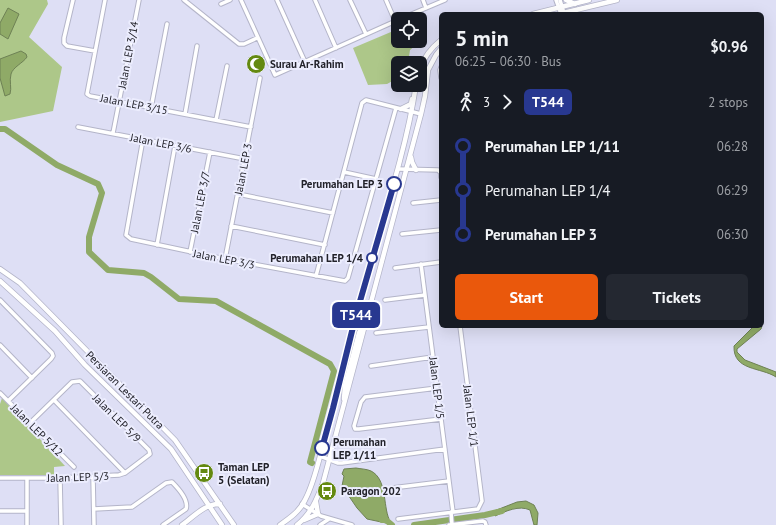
<!DOCTYPE html>
<meta charset="utf-8">
<style>
body{margin:0;font-family:"PT Sans",sans-serif;background:#242831;color:#f1f3f6;height:100vh;display:flex;flex-direction:column;font-size:15px;white-space:nowrap}
*{box-sizing:border-box;margin:0}
p{font-size:13px;color:#9ea1a6}
.icon{flex:none;width:22px;height:22px;fill:none;stroke:currentColor;stroke-width:2;stroke-linecap:round;stroke-linejoin:round}
.map{position:relative;flex:1;overflow:hidden}
.details{position:absolute;left:439px;top:12px;width:325px;height:316px;display:flex;flex-direction:column;background:#171b24;border-radius:6px;box-shadow:0 4px 16px #0002}
.details>*{flex:none}
.badge{padding:0 8px;border-radius:6px;font-size:14px;line-height:26px}
.fabs{position:absolute;left:391px;top:12px;display:grid;gap:8px}
.fabs a{display:grid;place-items:center;width:36px;height:36px;border-radius:6px;background:#171b24;box-shadow:0 4px 16px #0002;font-size:20px}
.map>.badge{position:absolute;translate:-50% -50%;box-shadow:0 0 0 2px #fff}
.legs{display:flex;align-items:center;gap:6px;height:44px;padding:0 16px;font-size:13px}
.legs p{margin-inline-start:auto}
.headline{display:flex;align-items:center;justify-content:space-between;height:68px;padding:0 16px}
h1{font-size:22px;font-weight:700;line-height:30px}
.button{display:flex;gap:8px;margin-top:auto;padding:8px 16px}
.button a{flex:1;height:46px;border-radius:6px;background:#ea580c;color:#fff;font-size:16px;font-weight:700;line-height:46px;text-align:center}
.button a+a{background:#242831;color:#f1f3f6}
ul{padding:0 16px;list-style:none}
li{display:flex;align-items:center;gap:14px;height:44px;font-size:15px}
li i{display:grid;place-items:center;width:6px;height:100%;margin:0 5px;background:currentColor}
li i::after{content:'';width:10px;height:10px;margin:-5px;border:3px solid;border-radius:50%;background:#171b24}
li p{margin-inline-start:auto}
li:first-child i{background:linear-gradient(#0000 50%,currentColor 0)}
li:last-child i{background:linear-gradient(currentColor 50%,#0000 0)}
.map>svg:first-child{display:block}
</style>
<div class="map">
<svg width="776" height="525" viewBox="0 0 776 525">
<rect width="100%" height="100%" fill="#dedff5"/>
<path fill="#adc789" d="M0,0H47L48,4L29,37L62,67L53,111L0,122Z
M420,26L424,38L410,50L408,63H398V78L387,84L368,85L353,48L398,29V41H420Z
M2,398L65,466L54,467V475H0V404Z"/>
<path fill="#8faa67" stroke="#6e8155" d="M8,8L19,14L8,39L0,34V23Z
M21,51L26,54L27,57C23,63 13,67 11,74C9,81 12,88 10,94L5,96L0,78V59Z
M754,326H762L761,329L737,349V352L745,360L776,372V377C761,367 733,371 734,346Z
M356,468C361,469 367,469 371,471C387,479 383,505 389,519L386,523L367,519L357,508L342,486L344,476L342,474L344,469Z
M526,501L534,505L538,513L537,525H534L530,510C519,505 506,511 495,516L494,511L517,502Z"/>
<g fill="none" stroke-linecap="round" stroke-linejoin="round">
<path stroke="#8faa67" stroke-width="6" d="M0,129H5L57,165L98,184L102,193L89,237V252L108,270L144,273L151,277L179,299L216,301L330,364L334,371L310,462L312,463
M382,520H386L392,525
M414,525L485,515L502,511"/>
<g stroke="#b4b5c9" stroke-width="5.5">
<path id="minor" d="M73,0L64,38V43L67,46L95,51
M105,0L87,94L90,96L251,127
M184,0L239,44H244L257,38
M241,0L275,75L398,20
M277,0L305,62
M315,0L336,48
M350,0L366,34
M386,0L395,21
M423,0L426,8
M556,0L561,14
M560,0L564,13
M221,4L230,0
M400,19L445,0
M441,67L440,70L441,78
M151,108L167,24
M185,114L197,46
M216,120L227,66
M78,127L245,159
M113,133L139,0
M143,139L126,235L131,239L225,259L345,281L348,278L396,108
M398,169L438,170L441,173V177
M344,172L376,179
M238,194L333,213
M413,203L441,200
M231,226L325,245
M402,234L441,230
M157,245L175,146
M190,252L210,152
M225,259L260,78
M421,264L453,512
M395,268L441,262
M316,276L362,103L366,100L421,114
M0,300L52,353L53,356L51,359L8,401
M385,300L425,295
M376,333L429,327
M0,345L32,378
M371,366L433,357
M437,388L365,397L361,402L354,426L355,429H359L441,419
M0,393L74,467
M54,400L125,473
M320,456L338,463H342L445,449
M93,477L94,525
M0,478H60L119,475L125,473L150,454L149,450L80,381L72,382L30,423
M27,478V525
M60,478L61,525
M392,488L449,481
M302,504L321,516L352,525
M94,509L132,507L166,483L172,482C178,488 189,500 186,509L163,525
M0,511H27
M451,512L452,525
M398,519L478,509L482,501L460,326
M320,525L329,519
M449,525L483,521L485,522L486,525"/>
</g>
<g stroke="#b4b5c9" stroke-width="6">
<path id="tertiary" d="M566,0L575,4
M533,14L589,0
M559,14L617,0
M420,69C424,56 431,48 441,40
M401,109L411,104L412,99
M411,157L412,162L416,170
M0,269L20,283L175,440L234,525
M0,281L55,331L85,365L171,449L222,525
M344,399L345,386L359,333L363,325
M304,520L318,514L316,502
M182,525C193,517 206,503 220,504
M280,525C290,518 300,511 305,500C314,483 318,463 323,445C335,402 344,359 355,316C375,239 404,164 416,85
M297,525C311,514 317,499 323,483L421,114L425,96L428,70L436,55L441,49"/>
</g>
<use href="#minor" stroke="#fff" stroke-width="3.5"/>
<use href="#tertiary" stroke="#fff" stroke-width="4.5"/>
</g>
<g fill="none" stroke-linecap="round" stroke-linejoin="round">
<g stroke="#fff" stroke-width="9">
<path id="line-1" d="M322,448L333,408L356,315L394,184"/>
</g>
<use href="#line-1" stroke="#283890" stroke-width="6"/>
</g>
<defs>
<g id="mosque-disc" transform="scale(1)"><circle r="9.5" fill="#648910" stroke="#ecedfe"/><path d="M3.5-4.9A6 6 0 1 0 3.5 4.9A5 5 0 1 1 3.5-4.9Z" fill="#fff"/></g>
<g id="bus-disc" transform="scale(1)"><circle r="9.5" fill="#648910" stroke="#ecedfe"/><path d="M-5-6H5V4H4V6H2V4H-2V6H-4V4H-5ZM-3.5-4V0h7V-4ZM-3.5 1.2v1.5H-2V1.2ZM2 1.2v1.5H3.5V1.2Z" fill="#fff"/></g>
</defs>
<g fill-rule="evenodd">
<use href="#mosque-disc" x="256" y="64"/>
<use href="#bus-disc" x="204" y="473"/>
<use href="#bus-disc" x="327" y="491"/>
</g>
<g fill="#fff" stroke="#283890" stroke-width="2">
<circle cx="394" cy="184" r="7"/>
<circle cx="372" cy="258" r="5"/>
<circle cx="322" cy="448" r="7"/>
</g>
<g text-anchor="middle" stroke-width="4" stroke-linejoin="round" paint-order="stroke">
<g font-size="11" fill="#22222a" stroke="#ecedfe">
<text transform="translate(128 55) rotate(-79)" y="4">Jalan LEP 3/14</text>
<text transform="translate(134 104) rotate(11)" y="4">Jalan LEP 3/15</text>
<text transform="translate(161 143) rotate(11)" y="4">Jalan LEP 3/6</text>
<text transform="translate(243 169) rotate(-79)" y="4">Jalan LEP 3</text>
<text transform="translate(200 202) rotate(-79)" y="4">Jalan LEP 3/7</text>
<text transform="translate(224 259) rotate(11)" y="4">Jalan LEP 3/3</text>
<text transform="translate(437 388) rotate(83)" y="4">Jalan LEP 1/5</text>
<text transform="translate(125 390) rotate(45)" y="4">Persiaran Lestari Putra</text>
<text transform="translate(471 416) rotate(83)" y="4">Jalan LEP 1/1</text>
<text transform="translate(117 418) rotate(45)" y="4">Jalan LEP 5/9</text>
<text transform="translate(37 430) rotate(45)" y="4">Jalan LEP 5/12</text>
<text transform="translate(78 477) rotate(-2)" y="4">Jalan LEP 5/3</text>
</g>
<g font-size="11" font-weight="bold" fill="#22222a" stroke="#ecedfe" text-anchor="start">
<text x="270" y="68">Surau Ar-Rahim</text>
<text x="218" y="471">Taman LEP<tspan x="218" dy="13">5 (Selatan)</tspan></text>
<text x="341" y="495">Paragon 202</text>
</g>
<g font-size="11" font-weight="bold" fill="#22222a" stroke="#ecedfe" text-anchor="end">
<text x="383" y="188">Perumahan LEP 3</text>
<text x="363" y="262">Perumahan LEP 1/4</text>
<text x="333" y="446" text-anchor="start">Perumahan<tspan x="333" dy="13">LEP 1/11</tspan></text>
</g>
</g>
</svg>
<div class="fabs">
<a><svg class="icon" aria-label="locate" viewBox="0 0 24 24"><circle cx="12" cy="12" r="6"/><path d="M12 2v4M12 18v4M2 12h4M18 12h4"/></svg></a>
<a><svg class="icon" aria-label="layers" viewBox="0 0 24 24"><path d="M12 4l9 5-9 5-9-5zM3 14l9 5 9-5"/></svg></a>
</div>
<b class="badge" style="left:356px;top:315px;background:#283890;color:#fff">T544</b>
<section class="details">
<div class="headline"><div><h1>5 min</h1><p>06:25 – 06:30 · Bus</p></div><b>$0.96</b></div>
<div class="legs"><svg class="icon" aria-label="walk" viewBox="0 0 24 24"><circle cx="13" cy="4" r="2"/><path d="M13 8l-2 6 4 7M11 14l-3 7M7 12l3-4h3l4 4"/></svg>3<svg class="icon" aria-label="forward" viewBox="0 0 24 24"><path d="M9 5l7 7-7 7"/></svg><b class="badge" style="background:#283890;color:#fff">T544</b><p>2 stops</p></div>
<ul>
<li><i style="color:#283890"></i><b>Perumahan LEP 1/11</b><p>06:28</p></li>
<li><i style="color:#283890"></i><span>Perumahan LEP 1/4</span><p>06:29</p></li>
<li><i style="color:#283890"></i><b>Perumahan LEP 3</b><p>06:30</p></li>
</ul>
<div class="button"><a>Start</a><a>Tickets</a></div>
</section>
</div>
